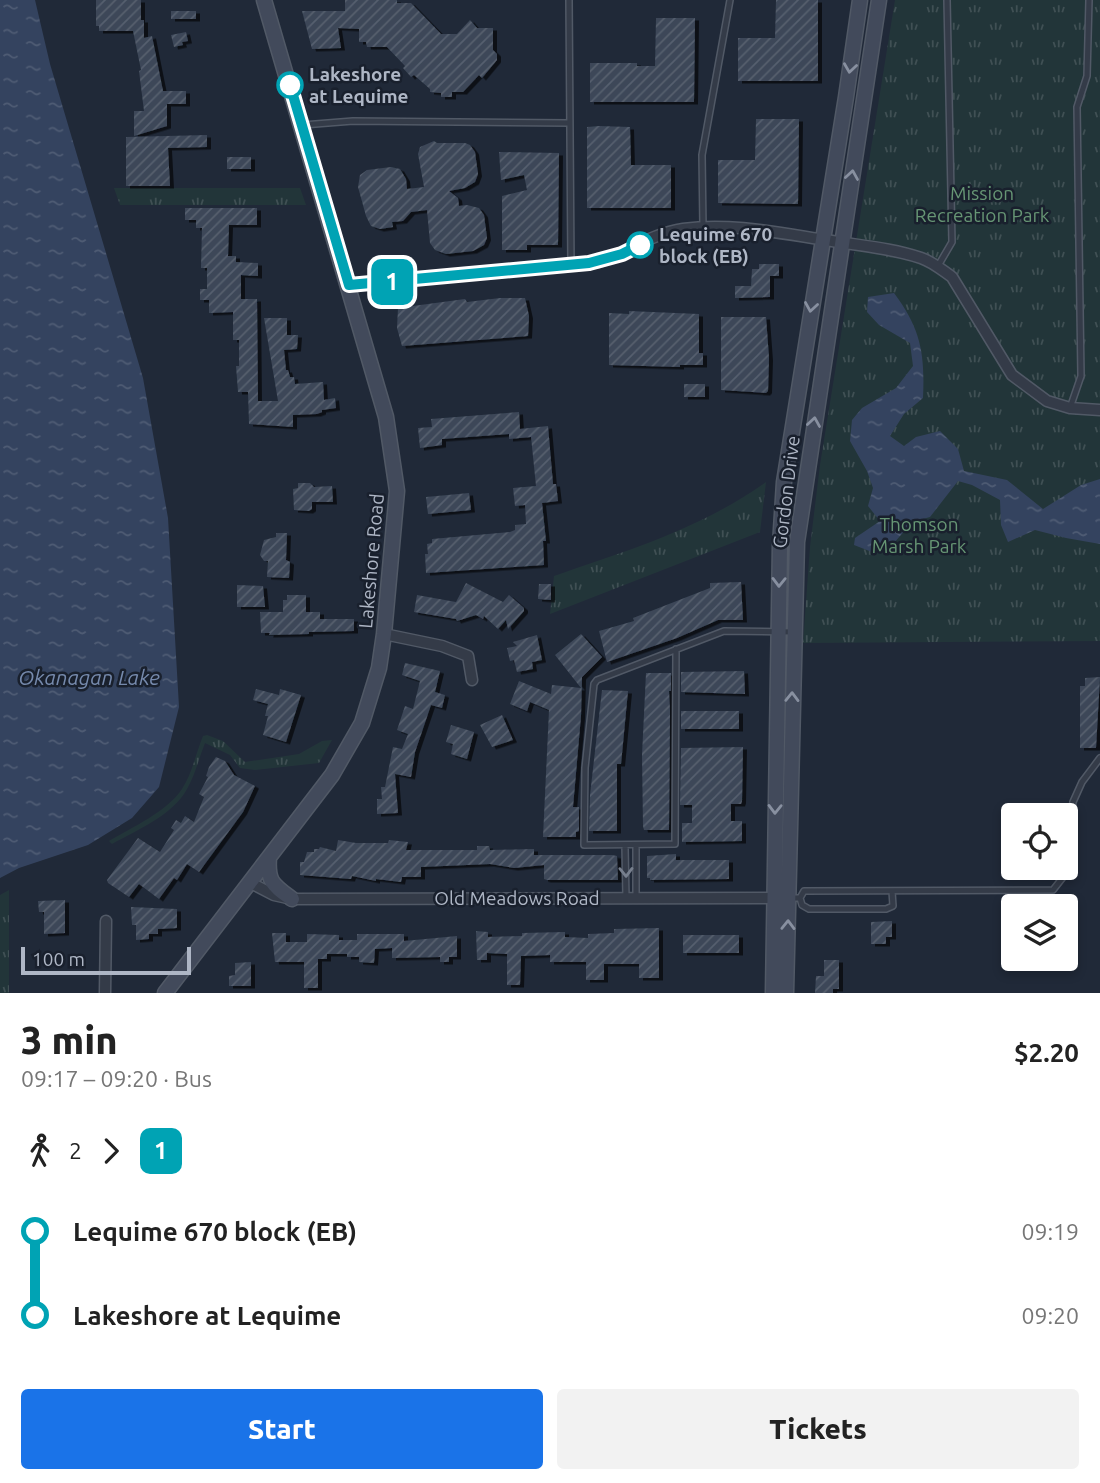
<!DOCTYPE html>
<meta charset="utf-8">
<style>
body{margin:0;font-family:Ubuntu,sans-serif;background:#f2f2f2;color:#222;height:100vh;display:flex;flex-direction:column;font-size:26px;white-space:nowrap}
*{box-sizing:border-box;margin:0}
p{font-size:23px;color:#767676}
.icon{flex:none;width:38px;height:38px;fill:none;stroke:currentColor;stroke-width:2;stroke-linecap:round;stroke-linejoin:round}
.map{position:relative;height:993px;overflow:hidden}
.side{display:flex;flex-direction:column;background:#fff;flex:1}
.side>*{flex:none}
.badge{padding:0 14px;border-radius:10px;font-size:24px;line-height:46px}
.controls{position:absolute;left:1001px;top:803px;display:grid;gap:14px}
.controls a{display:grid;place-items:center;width:77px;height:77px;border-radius:7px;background:#fff;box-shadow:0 4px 10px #0003;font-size:35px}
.scale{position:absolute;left:21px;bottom:18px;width:170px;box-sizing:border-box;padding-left:7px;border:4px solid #aeb6c5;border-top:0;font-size:19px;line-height:24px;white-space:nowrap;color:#aeb6c5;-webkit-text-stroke:5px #19202d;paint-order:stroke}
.map>.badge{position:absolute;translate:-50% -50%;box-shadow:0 0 0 4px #fff}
.legs{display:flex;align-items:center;gap:10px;height:77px;padding:0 21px;font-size:23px}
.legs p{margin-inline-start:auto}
.summary{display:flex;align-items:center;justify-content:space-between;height:119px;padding:0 21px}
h1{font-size:38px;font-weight:800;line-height:52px}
.button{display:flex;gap:14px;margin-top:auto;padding:14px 21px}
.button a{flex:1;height:80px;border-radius:7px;background:#1a73e8;color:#fff;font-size:28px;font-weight:800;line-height:80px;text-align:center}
.button a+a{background:#f2f2f2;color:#222}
ul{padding:0 21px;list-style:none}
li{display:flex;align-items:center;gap:24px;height:84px;font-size:26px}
li i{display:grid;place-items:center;width:10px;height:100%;margin:0 9px;background:currentColor}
li i::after{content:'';width:18px;height:18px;margin:-9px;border:5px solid;border-radius:50%;background:#fff}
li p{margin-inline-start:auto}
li:first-child i{background:linear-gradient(#0000 50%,currentColor 0)}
li:last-child i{background:linear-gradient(currentColor 50%,#0000 0)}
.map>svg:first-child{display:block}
</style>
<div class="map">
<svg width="1100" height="993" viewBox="0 0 1100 993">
<defs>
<pattern id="park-tufts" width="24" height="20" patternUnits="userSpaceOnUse" patternTransform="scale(1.75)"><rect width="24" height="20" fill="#223539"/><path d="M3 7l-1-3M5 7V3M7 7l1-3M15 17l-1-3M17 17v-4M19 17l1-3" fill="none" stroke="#405054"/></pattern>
<pattern id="water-ripples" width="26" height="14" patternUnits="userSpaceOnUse" patternTransform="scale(1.75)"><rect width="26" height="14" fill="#34435f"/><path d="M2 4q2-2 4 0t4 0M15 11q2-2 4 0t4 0" fill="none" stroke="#4f5c74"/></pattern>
<pattern id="building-hatch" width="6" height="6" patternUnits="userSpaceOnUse" patternTransform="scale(1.75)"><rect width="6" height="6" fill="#3c4758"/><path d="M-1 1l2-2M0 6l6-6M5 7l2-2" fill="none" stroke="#565f6e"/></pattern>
<filter id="shadow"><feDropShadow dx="4" dy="2.5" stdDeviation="0" flood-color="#0009"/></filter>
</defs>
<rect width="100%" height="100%" fill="#202938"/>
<path fill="url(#park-tufts)" d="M895,0H1100V641L803,643L810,547L820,465Z
M114,188H300L306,205H120Z
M766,482L760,532L550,614L554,576C629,550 700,529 766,482Z
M207,735L223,741L245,762L299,754L322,741L332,740L319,763L255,770L240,768L230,755L205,743C199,758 195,775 187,789C173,815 137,830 112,844L109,841C131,828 168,811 182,789C192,774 196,753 203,736Z
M9,890V993H0V895Z"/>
<path fill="url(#water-ripples)" d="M0,0H35L50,64L143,378L168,518L179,707L159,787L132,818L88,845L19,868L0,878Z
M894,293C921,329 925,354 923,398L904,414L890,436L904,446L916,437L940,431L958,449L964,471L1007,480L1043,509L1081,485L1100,479V544L1066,538L1035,530L1008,542L1001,525L1000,500L972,485L958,481L930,517L912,522L894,543L872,552L854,545L855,538L880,521L868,506L873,488L867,471L850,441L852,420L862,408L896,388L913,366L910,343L879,325L867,312L868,297Z"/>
<path fill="url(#building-hatch)" filter="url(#shadow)" d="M96,0H141V20H144V38L152,36L163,91H186V104H167V126L134,136V111H144L139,71L141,70L133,31H99V26H96Z
M345,0H397V3H411L441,34H457L470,20L477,28H493V50L497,54V60L482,78L479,75L463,92H452V97H441V93L430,92V89L414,75L411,77L403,68L405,66L387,47H367L366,42H359V29L338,28L341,48L312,49L302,11H345Z
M776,0H818V81H738V38H775Z
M171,11H196V19H171Z
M656,18H695L694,102H590V63H637V66H655Z
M186,32L188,41L182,42L183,45L174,47L171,35Z
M756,119H799L798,204L718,203V160H755Z
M599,126L630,127L631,165H671V208H587V127Z
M207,135V147L168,148L170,186H126V137Z
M434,141L437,143H465L470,145L475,152L478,174L475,182L465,188L449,191L458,198L459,206L467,205L479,208L484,215L487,238L484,245L473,251L446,254L435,250L430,243L427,210L411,212L403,221L392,222L393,227L380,229L371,226L366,216L358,187L360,175L367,170L391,167L400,169L406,179L407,189L424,187L418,154L420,147Z
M499,152L559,153L558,245H527V250H502V196L527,190L524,175L501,180Z
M227,157H251V169H227Z
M185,208H257V225H229L228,256H236V262L258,263V276L241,275V299H257L258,401H278L264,318H287V335H298L297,349L284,350L286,370H288L290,377H294L295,384L323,382L324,400L335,398L336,408L322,410V412L317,414L293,415V427L249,424L248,392H238L236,366H239V340H233V312L209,313V300H200V289H207V268H201L202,228H196V220H185Z
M759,264H779V276H770V297L735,298V286H751L752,269H759Z
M500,298H525L529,316L528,336L402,346L397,328L398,308L465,299L467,302Z
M629,311L699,314V353H703V365H680V367L609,365V313L629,314Z
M721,317H766L769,358L768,391L766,393L721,390Z
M684,384H705V397H684Z
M519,412L520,429L548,426L553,484H556L558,501L542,503L546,541H543L544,565L426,573L425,554H428L427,544L432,543V539L510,532L515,530V525L526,524L525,505L515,506L513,488L536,486L531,437L509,439V434L442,439V445L420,448L418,428L432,427L431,419Z
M298,483H310L314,487L332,486L333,502H312V509L309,511L294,510L293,489L298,488Z
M469,493L471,510L428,514L426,497Z
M276,533H287L286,560L290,562L289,578L267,577L268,561H264L260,555L264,540L276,537Z
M741,582L743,620H718L677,638L607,662L599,631L634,621L633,618L710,588V583Z
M466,583L503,602L509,595L524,608V611L508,629L506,620L498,629L484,616L483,619L476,615L457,621L456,619L414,612L417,595L456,602Z
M539,584H551V600L538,599Z
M237,585L263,586L265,607H237Z
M287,595H306V612H320V619H354V631L309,632V634L269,635L270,633H261L260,612H283V600H287Z
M581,634L602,657L582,677L581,716L573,807H579V831L576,832V837H543L549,710L530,702L527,711L510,704L519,681L551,694L552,685L581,688L555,655Z
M537,635L542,660L532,662L533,669L517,672L514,660L510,661L507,648L517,646L513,642Z
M405,663L440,671L435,692L445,695L442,708L431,705L415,752L411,777L395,774L398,813L377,814V799H382L381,787H385L393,747L402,749L408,734L397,730L405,706L413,709L420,681L402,675Z
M744,671L745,694L681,692V672Z
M646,673H671V691H669L670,711L669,830H644L643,826L642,755Z
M1100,677L1096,748H1080V686H1085V678Z
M256,689L279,695L280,689L301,695L286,742L263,735L268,716H265L268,704L253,700Z
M602,690L628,691L621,764H617V831H589L590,795Z
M681,711H739V729H681Z
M502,715L513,740L492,747L480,725Z
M451,725L474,732L467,759L451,754L453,744L446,742Z
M743,747L742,801L741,804H731V821H742V841L682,842V823H692V805H680L681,748Z
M216,757L225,761L234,775L255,786L243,812L199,872L187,864L177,880L174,878L159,899L139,884L129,897L108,883L107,880L138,838L160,852L174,830L171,828L176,820L181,823L185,816L194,822L204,797L199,794L208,777L206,776L209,767Z
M338,840L356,843H388L389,840L408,842L406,850H477V846H489L490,850L534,849V855H612L617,856L618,880H547L544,879V865L514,868L490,864L421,867V877H402L401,882L376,879V881L352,876L351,879L300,875V862H304L307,852H314V849H319L320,847L336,851Z
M676,854V860H729V879L650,880V878H647V856Z
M65,900V933L44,934V912H39L38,901Z
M131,907L177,909V928L158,929V934H149V939L136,940V925H132Z
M892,921V937H886V944H871V922Z
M659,928V978H639V964H604V980H586V962H550V955L521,956L520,985H507V954L487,953V960H477L476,931L488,932V937L522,936V933L565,932V937L588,938V934L614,933V929Z
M272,933H286V942H307V934L339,935V940H357V934H404V941L457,936V957H449V962H440V957L392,958V948L375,949L374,963L359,962V957H347V954H327V959H318V988H304V962H275Z
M683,935H739V953H683Z
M824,960H839V989H833V993H815L816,976H824Z
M251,962V986H229V976L235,975V963Z"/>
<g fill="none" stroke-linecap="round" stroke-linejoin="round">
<g stroke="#515966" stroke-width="8">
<path id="service" d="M569,0L571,266
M303,125L353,121L569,123
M703,227L702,155L730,0
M938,266L952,242L947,0
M1070,408L1081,376L1077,107L1087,76L1089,0
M676,649L675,844L584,845L585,768L594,684L597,680L724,631L794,632
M625,846L626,898
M636,846V898
M1066,862L1073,802L1082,782L1100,758
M791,898H800L804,891L1053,890L1064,876L1065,868
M800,898L802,905L809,909H886L893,906L892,891"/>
</g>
<g stroke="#515966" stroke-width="13">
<path id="minor" d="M349,285L599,262C626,252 654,233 683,229C732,222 784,234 832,241C862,246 891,248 921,258C933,262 942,270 952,277L1012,375L1047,401L1070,408L1100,410
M384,634L442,646L468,656L472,680
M249,882L274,895L292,899L782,898
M105,993L106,921"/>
</g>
<g stroke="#515966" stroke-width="17">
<path id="secondary" d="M269,857C267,882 273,885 292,899
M165,993L332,775L362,723L379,668L384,634L397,491L386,417L264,0
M773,993L780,545L784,482L846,97L860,0
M786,993L797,542L879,0"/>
</g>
<use href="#service" stroke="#343b48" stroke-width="5"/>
<use href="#minor" stroke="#343b48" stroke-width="10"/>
<use href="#secondary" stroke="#424a5b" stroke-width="14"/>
</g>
<defs><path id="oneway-chevron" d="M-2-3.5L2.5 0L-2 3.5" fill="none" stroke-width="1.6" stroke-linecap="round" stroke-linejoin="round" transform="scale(1.75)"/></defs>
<g stroke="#8890a0">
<use href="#oneway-chevron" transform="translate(850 68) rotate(98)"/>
<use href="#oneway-chevron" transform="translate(852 175) rotate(-81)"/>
<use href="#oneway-chevron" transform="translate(811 307) rotate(99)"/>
<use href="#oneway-chevron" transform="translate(814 422) rotate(-81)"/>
<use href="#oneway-chevron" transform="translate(779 582) rotate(91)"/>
<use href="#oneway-chevron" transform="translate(792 697) rotate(-89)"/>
<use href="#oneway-chevron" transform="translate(775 809) rotate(91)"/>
<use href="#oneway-chevron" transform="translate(788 925) rotate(-89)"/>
</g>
<use stroke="#777f8d" href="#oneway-chevron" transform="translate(626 872) rotate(89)"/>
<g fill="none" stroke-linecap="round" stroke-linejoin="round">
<g stroke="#fff" stroke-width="16">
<path id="line-1" d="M290,85L349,285L589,263L622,254L640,245"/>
</g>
<use href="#line-1" stroke="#00a3b4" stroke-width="10"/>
</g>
<g fill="#fff" stroke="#00a3b4" stroke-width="3.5">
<circle cx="290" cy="85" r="12"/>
<circle cx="640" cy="245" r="12"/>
</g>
<g text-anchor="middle" stroke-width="5" stroke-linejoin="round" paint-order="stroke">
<g font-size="19" font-weight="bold" fill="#aeb6c5" stroke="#19202d" text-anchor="start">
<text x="309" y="81">Lakeshore<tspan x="309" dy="22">at Lequime</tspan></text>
<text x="659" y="241">Lequime 670<tspan x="659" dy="22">block (EB)</tspan></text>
</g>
<g font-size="19" fill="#669574" stroke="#19202d">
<text x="982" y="200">Mission<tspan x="982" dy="22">Recreation Park</tspan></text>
<text x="919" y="531">Thomson<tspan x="919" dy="22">Marsh Park</tspan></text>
</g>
<g font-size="19" fill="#aeb6c5" stroke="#19202d">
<text transform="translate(786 492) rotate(-83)" y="7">Gordon Drive</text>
<text transform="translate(371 561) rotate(-85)" y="7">Lakeshore Road</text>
<text x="517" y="905">Old Meadows Road</text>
</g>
<g font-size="21" font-style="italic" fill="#768aad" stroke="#19202d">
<text x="89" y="685">Okanagan Lake</text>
</g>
</g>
</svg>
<div class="controls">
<a><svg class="icon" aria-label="locate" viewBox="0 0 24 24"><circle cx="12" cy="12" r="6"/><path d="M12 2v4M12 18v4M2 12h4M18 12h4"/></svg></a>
<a><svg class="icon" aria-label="layers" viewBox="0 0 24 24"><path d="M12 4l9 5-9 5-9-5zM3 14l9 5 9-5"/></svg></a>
</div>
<div class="scale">100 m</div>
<b class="badge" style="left:392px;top:282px;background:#00a3b4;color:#fff">1</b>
</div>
<section class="side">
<div class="summary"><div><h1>3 min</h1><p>09:17 – 09:20 · Bus</p></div><b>$2.20</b></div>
<div class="legs"><svg class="icon" aria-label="walk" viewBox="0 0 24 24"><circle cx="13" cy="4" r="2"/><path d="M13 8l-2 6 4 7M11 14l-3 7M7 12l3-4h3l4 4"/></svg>2<svg class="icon" aria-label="forward" viewBox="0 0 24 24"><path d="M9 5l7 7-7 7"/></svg><b class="badge" style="background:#00a3b4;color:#fff">1</b></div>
<ul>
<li><i style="color:#00a3b4"></i><b>Lequime 670 block (EB)</b><p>09:19</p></li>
<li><i style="color:#00a3b4"></i><b>Lakeshore at Lequime</b><p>09:20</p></li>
</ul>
<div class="button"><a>Start</a><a>Tickets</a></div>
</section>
